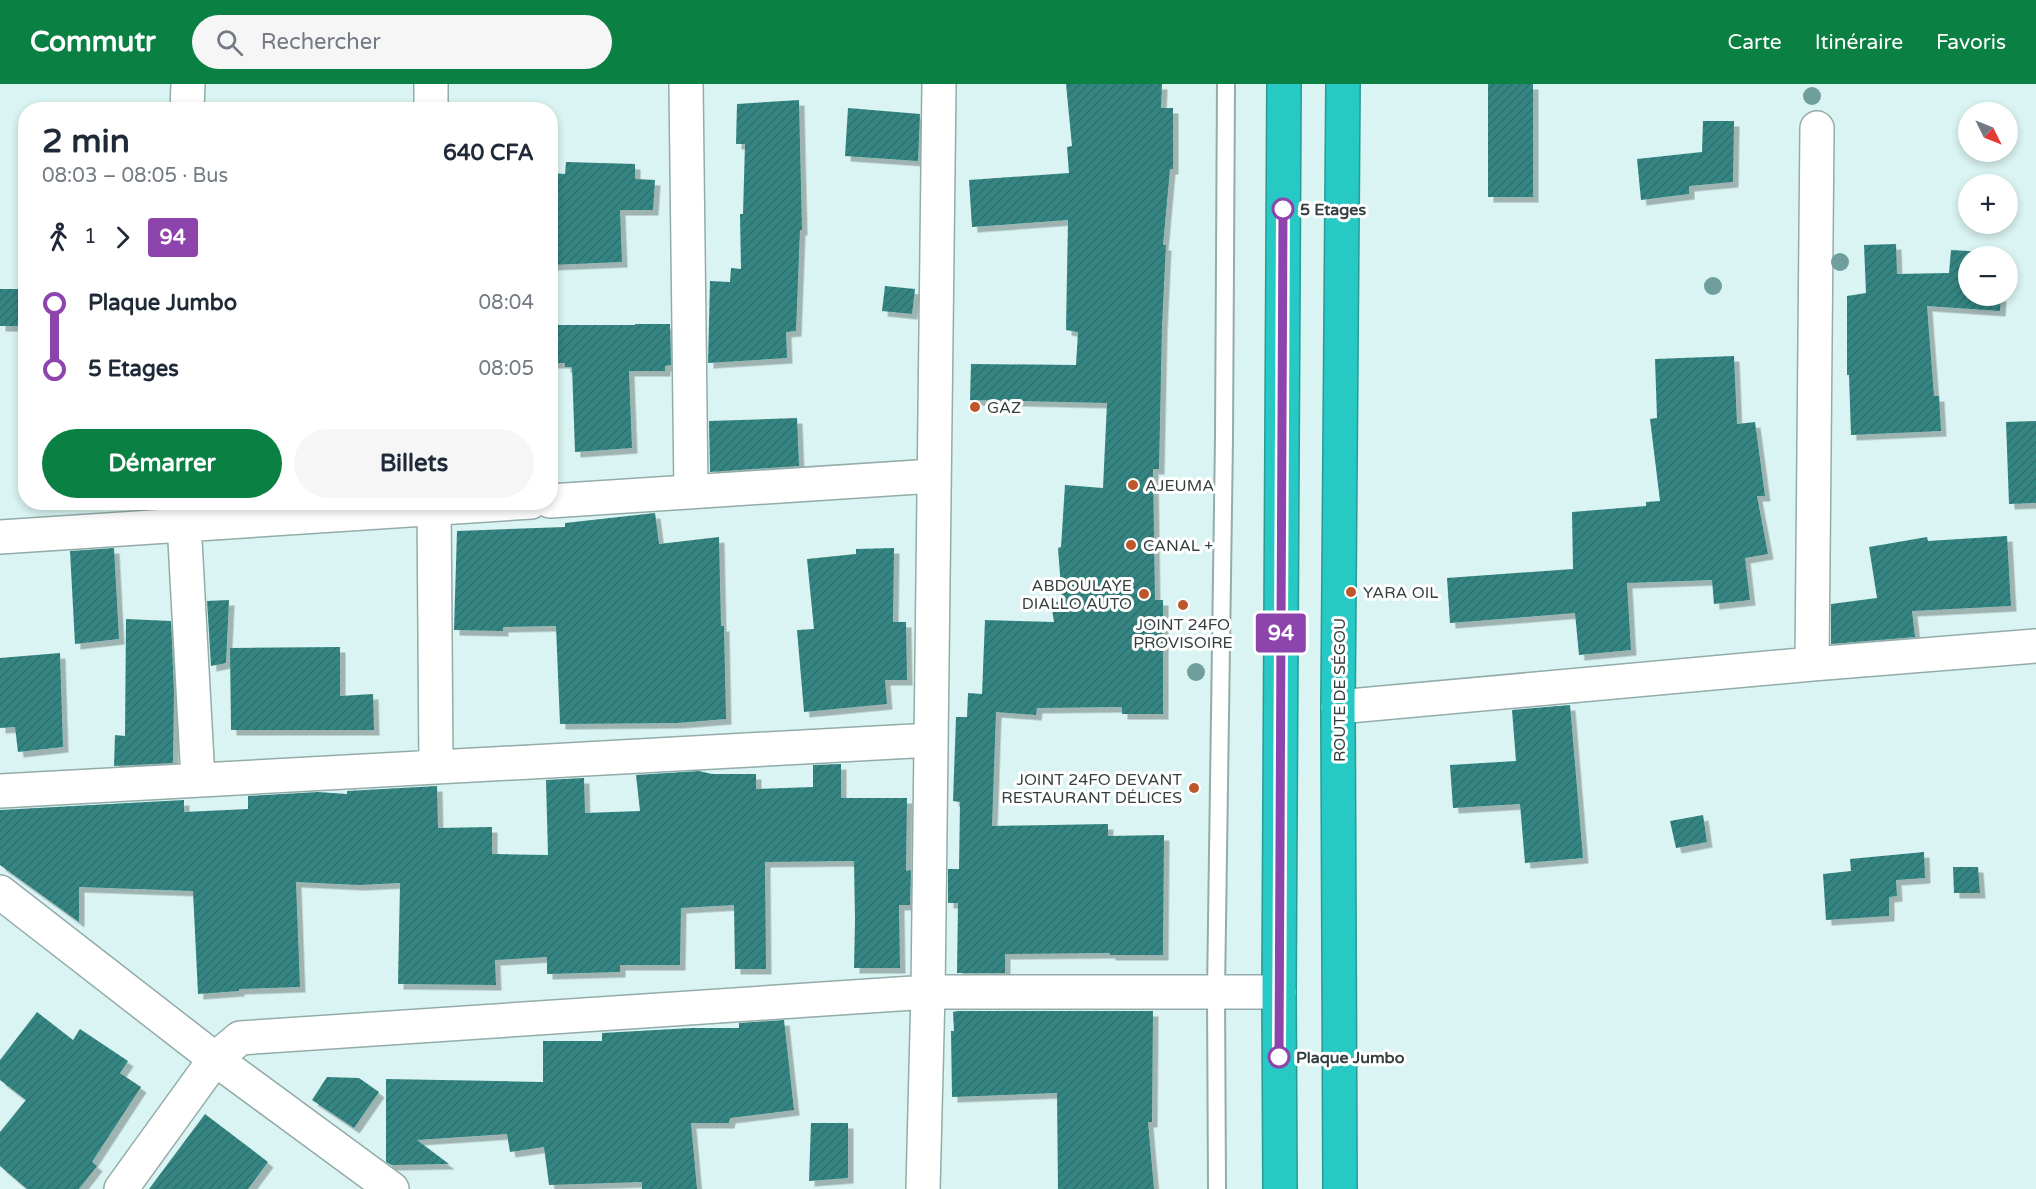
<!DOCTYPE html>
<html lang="fr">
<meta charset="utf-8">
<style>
body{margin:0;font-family:"Varela Round",sans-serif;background:#f6f6f7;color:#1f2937;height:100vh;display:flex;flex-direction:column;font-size:22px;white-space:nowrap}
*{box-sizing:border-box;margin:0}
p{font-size:20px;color:#747a83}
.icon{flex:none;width:33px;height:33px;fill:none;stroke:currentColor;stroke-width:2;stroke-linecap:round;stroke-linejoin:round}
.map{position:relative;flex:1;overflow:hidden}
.details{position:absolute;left:18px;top:18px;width:540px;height:408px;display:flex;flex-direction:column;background:#fff;border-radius:24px;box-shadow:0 3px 9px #0003}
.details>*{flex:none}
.badge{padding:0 12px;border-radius:4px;font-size:21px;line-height:39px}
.needle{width:39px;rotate:133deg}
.buttons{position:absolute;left:1958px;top:18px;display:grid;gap:12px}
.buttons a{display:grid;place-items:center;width:60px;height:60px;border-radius:50%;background:#fff;box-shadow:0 3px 9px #0003;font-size:30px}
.map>.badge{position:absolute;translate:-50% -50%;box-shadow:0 0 0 3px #fff}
.legs{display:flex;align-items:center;gap:9px;height:66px;padding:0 24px;font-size:20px}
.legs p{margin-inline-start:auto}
.summary{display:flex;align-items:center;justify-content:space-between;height:102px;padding:0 24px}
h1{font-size:33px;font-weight:700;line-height:45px}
.cta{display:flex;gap:12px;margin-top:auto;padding:12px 24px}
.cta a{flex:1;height:69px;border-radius:36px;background:#0b8043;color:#fff;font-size:24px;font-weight:700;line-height:69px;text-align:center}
.cta a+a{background:#f6f6f7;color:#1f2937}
ul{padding:0 24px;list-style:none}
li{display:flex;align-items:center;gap:21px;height:66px;font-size:22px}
li i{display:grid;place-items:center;width:9px;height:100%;margin:0 8px;background:currentColor}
li i::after{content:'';width:15px;height:15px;margin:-8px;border:4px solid;border-radius:50%;background:#fff}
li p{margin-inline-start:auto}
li:first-child i{background:linear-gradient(#0000 50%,currentColor 0)}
li:last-child i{background:linear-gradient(currentColor 50%,#0000 0)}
header{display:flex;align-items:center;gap:36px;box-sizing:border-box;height:84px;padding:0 30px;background:#0b8043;color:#fff}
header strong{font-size:28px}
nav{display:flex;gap:33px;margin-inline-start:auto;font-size:21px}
.search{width:420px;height:54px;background:#f6f6f7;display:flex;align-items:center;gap:15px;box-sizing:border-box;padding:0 21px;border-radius:33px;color:#747a83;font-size:22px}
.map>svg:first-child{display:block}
</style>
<header>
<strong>Commutr</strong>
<div class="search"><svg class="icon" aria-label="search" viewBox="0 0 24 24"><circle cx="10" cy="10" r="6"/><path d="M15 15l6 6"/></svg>Rechercher</div>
<nav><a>Carte</a><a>Itinéraire</a><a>Favoris</a></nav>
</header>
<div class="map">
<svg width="2036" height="1105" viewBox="0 0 2036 1105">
<defs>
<pattern id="building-hatch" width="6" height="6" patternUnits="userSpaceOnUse" patternTransform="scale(1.5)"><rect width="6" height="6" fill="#358683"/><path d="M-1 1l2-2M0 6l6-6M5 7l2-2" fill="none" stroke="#2e6f6d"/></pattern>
<filter id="shadow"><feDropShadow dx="5.5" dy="5.5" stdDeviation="0" flood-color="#0004"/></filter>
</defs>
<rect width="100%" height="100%" fill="#d9f4f2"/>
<path fill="url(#building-hatch)" filter="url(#shadow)" d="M1066,0H1162L1161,24H1173V85H1170L1163,161H1166L1162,242L1159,385H1153L1155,516H1163V630H1122V623L1037,624L1036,631L996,628L992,742L1108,740V752L1164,751L1163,871H1110V869L1005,870V889H957L958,819H948V785H959L960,718L953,717L956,633H967L968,609L982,610L985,536L1054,538L1051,519L1062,517L1058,464L1061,463L1065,401L1103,404L1107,319L970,316L971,280L1076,281L1078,248L1066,246L1068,136L972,143L969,96L1069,89L1067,63L1072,62Z
M1488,0H1533V113H1488Z
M799,16L802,146H800L796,247L786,248L787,274L708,279L710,197L730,198L731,184L741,185L740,130H743L745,60H736L737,20Z
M848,24L920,30L918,77L845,72Z
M1703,37H1734L1733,98L1689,102V110L1641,116L1637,75L1702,68Z
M566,78L635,80V95L655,96L653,126H620L622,178L550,181V89L565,90Z
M1896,160L1897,190L1949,189L1951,166L2004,169V172H1968V212H2001L2000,227L1927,222L1934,312H1939L1941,347L1851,351L1849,291H1847V212L1866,209L1864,161Z
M885,202L915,205L912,230L882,227Z
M0,205H26V242H0Z
M635,240H670L671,281L665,282V287H629L632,364L575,368L572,283H565V279H550V241H635Z
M1734,272L1737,340L1755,338L1765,412H1757L1768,470L1745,474L1750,516L1714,520L1712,496L1627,499L1631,566L1579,571L1575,529L1450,539L1447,494L1573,485L1572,428L1646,422V418L1660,417L1650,335L1657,334L1655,275Z
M797,334L799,382L710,388L709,337Z
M2036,337V419L2009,420L2006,338Z
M655,429L659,460L719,453L721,542H724L726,635L677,639L560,640L556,542L503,543V547L454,546L457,447L565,443V439Z
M2007,452L2011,522L1912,527L1915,553L1831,560V520L1877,514L1869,463L1927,453L1928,457Z
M114,464L119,555L75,560L70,467Z
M894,464L893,538H906L907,596H885L887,620L804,628L797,546L814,545L807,475L856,470V465Z
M229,516L226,579L211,582L207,517Z
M126,535L171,537L174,608L173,679L114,682L115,651L125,652Z
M340,563V612L373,610L374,646H231L230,564Z
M60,569L63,663L18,668L15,643L0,644V574Z
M1570,621L1583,774L1525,779L1520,720L1453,724L1450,681L1516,677L1512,626Z
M841,680V714H907L906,787L911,786L910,821H899L900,884H854L855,836L854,777L765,778L766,885H735L734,821L681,824L680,881H620V888L547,890V873L495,876L496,901L398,900L400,799L359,801L296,798L300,903L239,905V907L198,910L193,807L79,803V838L0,781V726L184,716V728L248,725V712L318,708L347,710V707L437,702L438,744L492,743V770L548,771L546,696L584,694L585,729L640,727L636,691L699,687L712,690H756V705L813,703V681Z
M1703,731L1707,758L1676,764L1670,737Z
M1924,768L1925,794L1896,796L1897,812L1889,813V832L1826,836L1823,790L1851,787L1850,775Z
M1953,783H1978L1980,809H1954Z
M957,927H1153L1152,1038H1148L1154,1105H1058L1057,1009L952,1013L951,947H954L953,928Z
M37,928L73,956L80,945L128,977L120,989L141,1003L92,1078L97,1082L79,1105H27L0,1082V1048L26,1016L0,996V976Z
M784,936L794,1026L730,1034L729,1039H691L697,1105H642V1098L549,1101L544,1063L510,1068L507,1050L417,1056L449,1080L391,1081L386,1078V995L543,998V957H602V949L692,944H739V939Z
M327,993L359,994L379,1008L354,1044L312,1016Z
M205,1030L268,1078L248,1105H149Z
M811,1039H848V1094L809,1097Z"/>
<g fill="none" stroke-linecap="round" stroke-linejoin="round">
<g stroke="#93acaa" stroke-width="20">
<path id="lane" d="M1217,1105L1216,908L1224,354L1226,0"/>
</g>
<g stroke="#93acaa" stroke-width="36">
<path id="street" d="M431,0V26
M686,0L691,408
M187,26L188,0
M550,417L933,392
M434,418L436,683
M183,420L198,696
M0,453L531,418
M1812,580L1817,44
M1338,623L1812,580L2036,562
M0,707L931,656
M0,808L215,975L392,1105
M121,1105L215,975L240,954L928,908H1279
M923,1105L928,908L939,0"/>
</g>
<g stroke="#2b9995" stroke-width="36">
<path id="highway" d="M1280,1105L1279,908L1284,0
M1340,1105L1338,623L1343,0"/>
</g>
<use href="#lane" stroke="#fff" stroke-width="16"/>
<use href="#street" stroke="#fff" stroke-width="33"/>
<use href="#highway" stroke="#26c9c4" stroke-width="33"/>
</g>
<g fill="#6e9f9d">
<circle cx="1812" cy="12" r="9"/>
<circle cx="1840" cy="178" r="9"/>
<circle cx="1713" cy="202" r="9"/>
<circle cx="1196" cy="588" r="9"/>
</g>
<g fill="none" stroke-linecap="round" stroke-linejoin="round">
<g stroke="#fff" stroke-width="14">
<path id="line-1" d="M1279,973L1283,125"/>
</g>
<use href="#line-1" stroke="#8e44ad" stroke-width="9"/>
</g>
<g fill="#fff" stroke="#8e44ad" stroke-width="3">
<circle cx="1283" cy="125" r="10"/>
<circle cx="1279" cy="973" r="10"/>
</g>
<g fill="#bd572b" stroke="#fff" stroke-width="2">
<circle cx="975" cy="323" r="6"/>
<circle cx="1133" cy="401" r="6"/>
<circle cx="1131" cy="461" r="6"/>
<circle cx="1351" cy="508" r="6"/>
<circle cx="1144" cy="510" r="6"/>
<circle cx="1183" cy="521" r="6"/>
<circle cx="1194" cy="704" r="6"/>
</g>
<g text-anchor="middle" stroke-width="6" stroke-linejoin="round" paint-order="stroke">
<g font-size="16" font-weight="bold" fill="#353f3f" stroke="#fff" text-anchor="start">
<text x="1300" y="131">5 Etages</text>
<text x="1296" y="979">Plaque Jumbo</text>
</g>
<g font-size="16" fill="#353f3f" stroke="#fff" text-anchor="start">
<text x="987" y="329">GAZ</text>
<text x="1145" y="407">AJEUMA</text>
<text x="1143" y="467">CANAL +</text>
<text x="1132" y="507" text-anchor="end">ABDOULAYE<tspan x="1132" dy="18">DIALLO AUTO</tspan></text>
<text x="1363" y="514">YARA OIL</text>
<text x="1183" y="546" text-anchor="middle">JOINT 24FO<tspan x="1183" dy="18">PROVISOIRE</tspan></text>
<text x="1182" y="701" text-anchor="end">JOINT 24FO DEVANT<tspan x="1182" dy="18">RESTAURANT DÉLICES</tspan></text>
</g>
<g font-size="16" fill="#353f3f" stroke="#fff">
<text transform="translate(1339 606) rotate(-90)" y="6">ROUTE DE SÉGOU</text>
</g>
</g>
</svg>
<div class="buttons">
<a><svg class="needle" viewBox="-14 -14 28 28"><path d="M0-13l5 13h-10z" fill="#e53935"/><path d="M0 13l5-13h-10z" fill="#747a83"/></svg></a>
<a>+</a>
<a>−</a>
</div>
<b class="badge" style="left:1281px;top:549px;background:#8e44ad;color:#fff">94</b>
<section class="details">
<div class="summary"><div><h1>2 min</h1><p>08:03 – 08:05 · Bus</p></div><b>640 CFA</b></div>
<div class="legs"><svg class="icon" aria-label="walk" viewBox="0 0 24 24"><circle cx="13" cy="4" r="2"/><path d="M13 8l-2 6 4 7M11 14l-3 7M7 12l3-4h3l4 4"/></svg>1<svg class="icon" aria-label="forward" viewBox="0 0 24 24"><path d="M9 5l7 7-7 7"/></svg><b class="badge" style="background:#8e44ad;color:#fff">94</b></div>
<ul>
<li><i style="color:#8e44ad"></i><b>Plaque Jumbo</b><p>08:04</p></li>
<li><i style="color:#8e44ad"></i><b>5 Etages</b><p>08:05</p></li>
</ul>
<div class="cta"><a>Démarrer</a><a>Billets</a></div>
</section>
</div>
